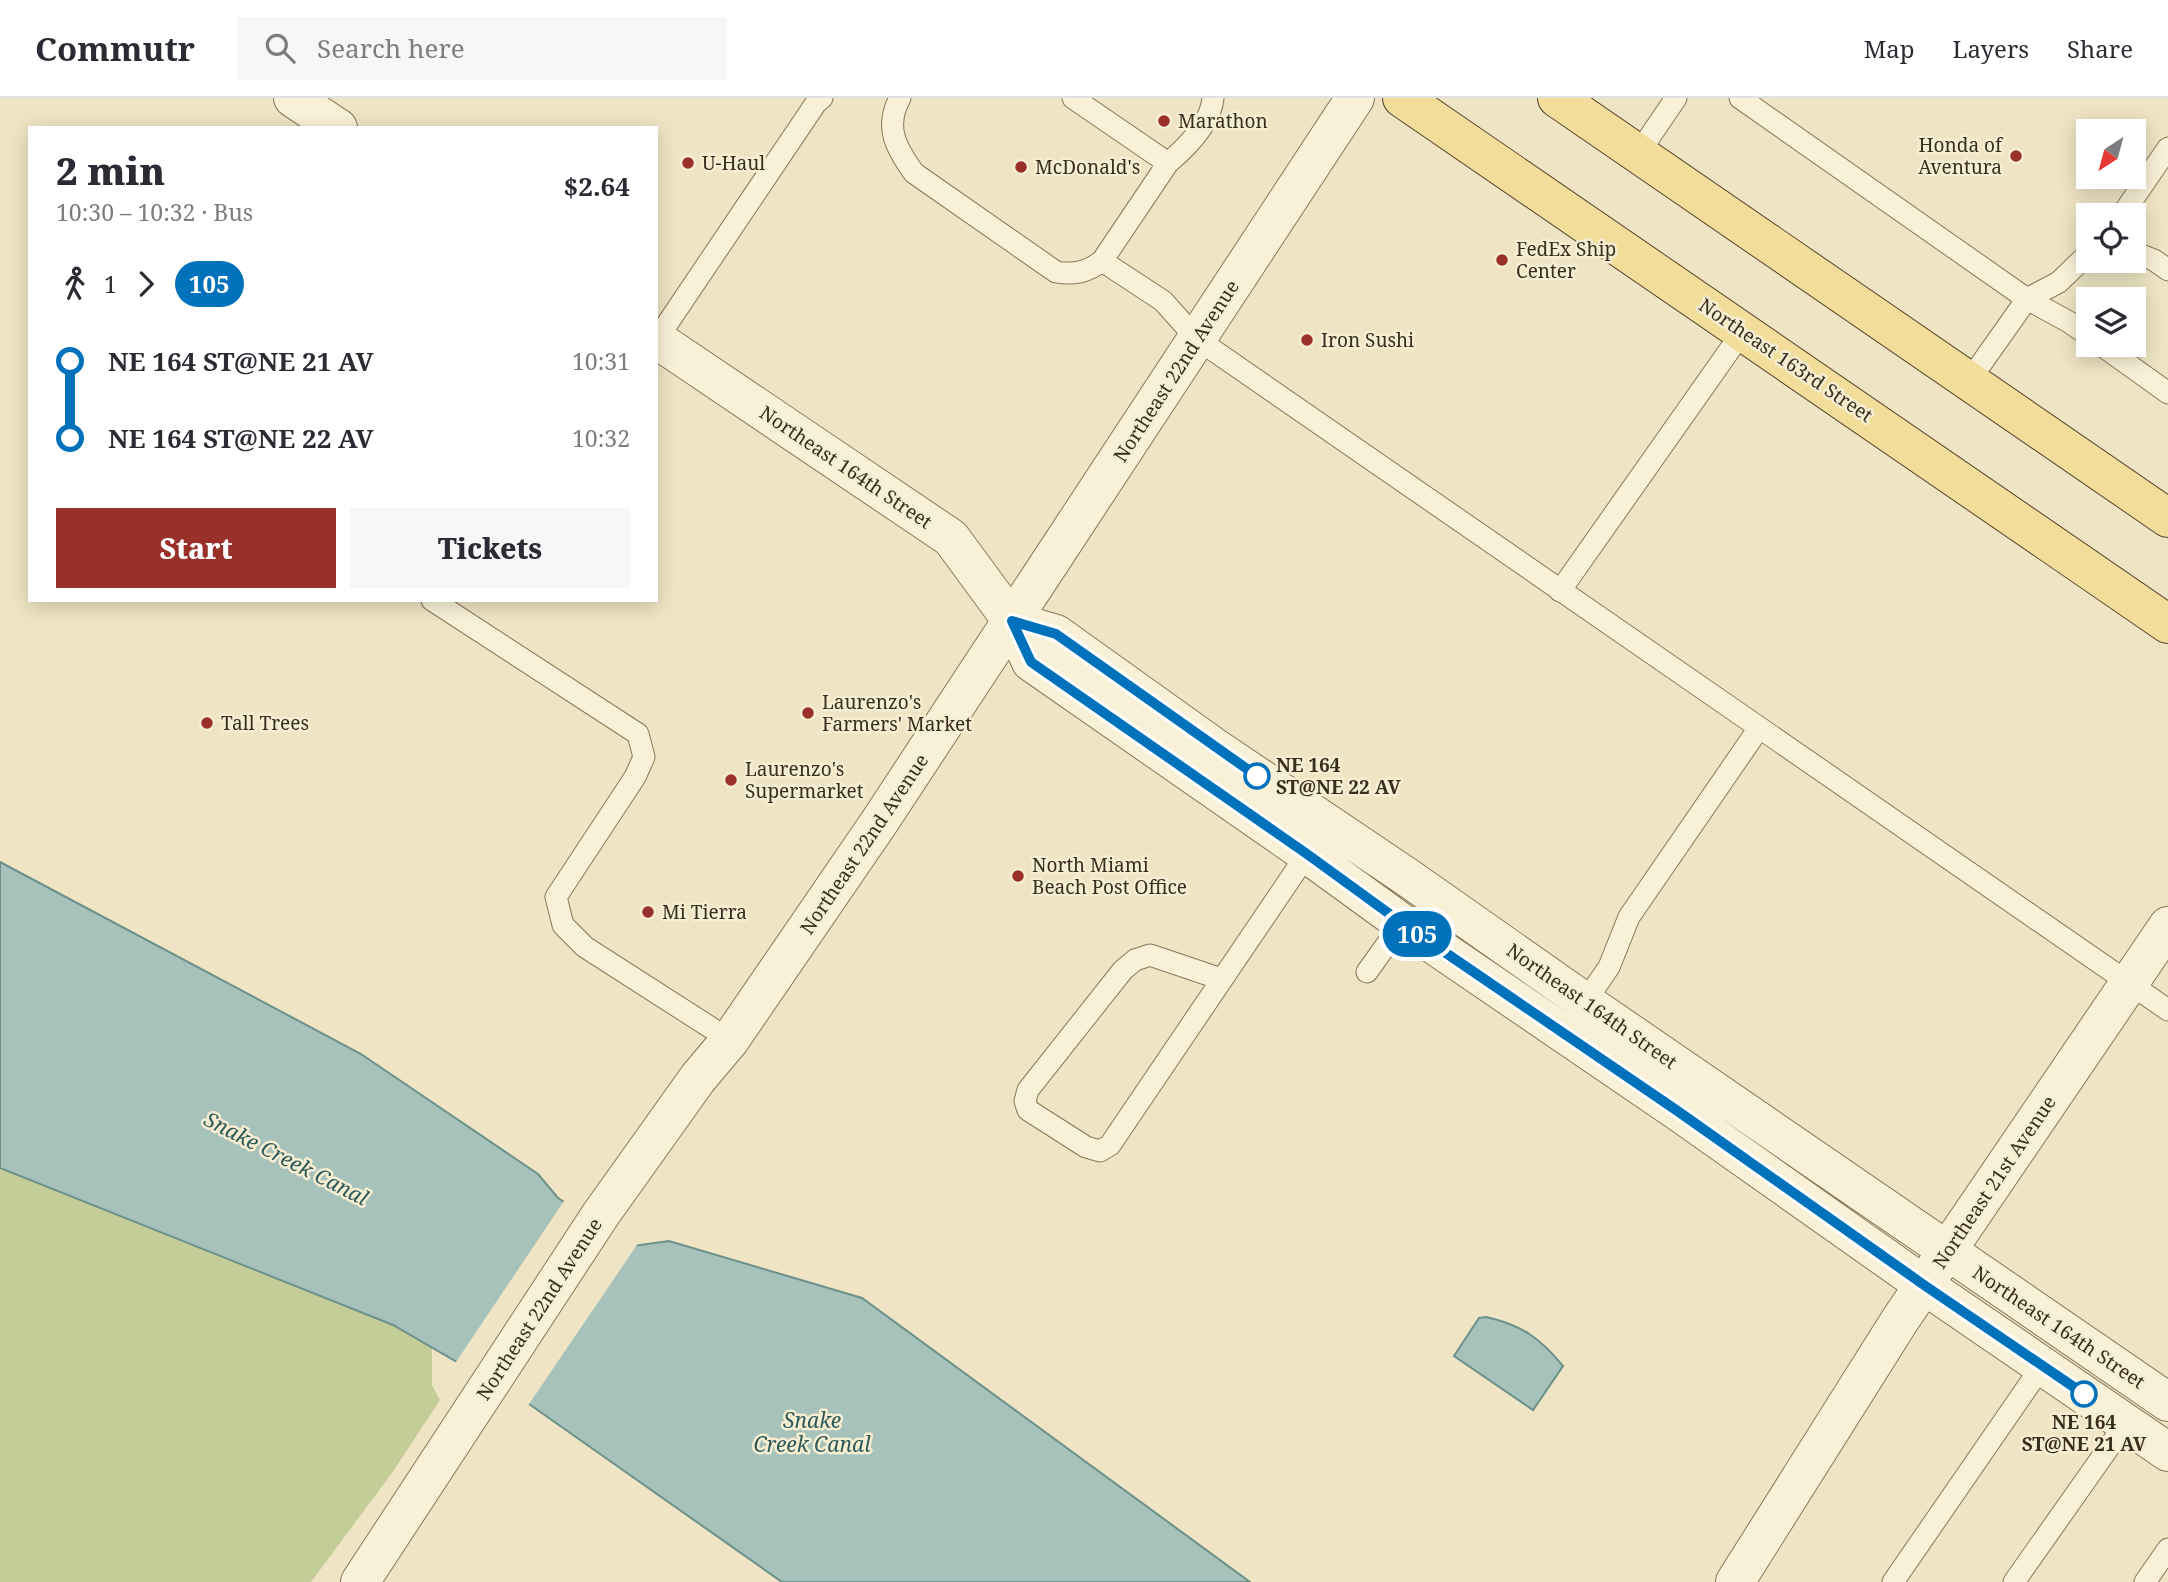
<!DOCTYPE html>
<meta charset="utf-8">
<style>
body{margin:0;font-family:"Noto Serif",serif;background:#f7f7f7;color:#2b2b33;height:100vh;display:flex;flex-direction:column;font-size:26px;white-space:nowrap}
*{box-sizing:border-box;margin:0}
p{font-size:23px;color:#7c7c81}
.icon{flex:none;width:38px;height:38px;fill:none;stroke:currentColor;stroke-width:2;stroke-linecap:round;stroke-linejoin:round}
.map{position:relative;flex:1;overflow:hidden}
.details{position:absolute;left:28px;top:28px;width:630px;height:476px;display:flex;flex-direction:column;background:#fff;border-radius:0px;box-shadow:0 4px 18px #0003}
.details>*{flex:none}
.badge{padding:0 14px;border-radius:23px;font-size:24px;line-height:46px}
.needle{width:46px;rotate:216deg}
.tools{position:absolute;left:2076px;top:21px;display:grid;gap:14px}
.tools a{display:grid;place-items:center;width:70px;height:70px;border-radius:0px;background:#fff;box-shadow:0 4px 18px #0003;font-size:35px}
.map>.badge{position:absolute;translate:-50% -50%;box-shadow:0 0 0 4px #fff}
.legs{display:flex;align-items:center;gap:10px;height:77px;padding:0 28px;font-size:23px}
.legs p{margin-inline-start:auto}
.summary{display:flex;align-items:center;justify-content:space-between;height:119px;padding:0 28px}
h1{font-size:38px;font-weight:800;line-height:52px}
.cta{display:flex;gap:14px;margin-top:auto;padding:14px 28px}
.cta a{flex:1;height:80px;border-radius:0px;background:#993029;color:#fff;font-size:28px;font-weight:800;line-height:80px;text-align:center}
.cta a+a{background:#f7f7f7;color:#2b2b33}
ul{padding:0 28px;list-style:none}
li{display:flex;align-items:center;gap:24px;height:77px;font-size:26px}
li i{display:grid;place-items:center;width:10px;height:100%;margin:0 9px;background:currentColor}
li i::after{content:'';width:18px;height:18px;margin:-9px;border:5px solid;border-radius:50%;background:#fff}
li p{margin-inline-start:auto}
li:first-child i{background:linear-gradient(#0000 50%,currentColor 0)}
li:last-child i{background:linear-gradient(currentColor 50%,#0000 0)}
header{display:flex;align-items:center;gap:42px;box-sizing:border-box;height:98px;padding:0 35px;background:#fff;border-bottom:2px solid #e1e1e2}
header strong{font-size:33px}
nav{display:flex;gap:38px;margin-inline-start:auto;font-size:24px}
.search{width:490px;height:63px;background:#f7f7f7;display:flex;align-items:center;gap:18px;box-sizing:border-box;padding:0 24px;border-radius:0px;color:#7c7c81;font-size:26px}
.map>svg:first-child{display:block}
</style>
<header>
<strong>Commutr</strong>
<div class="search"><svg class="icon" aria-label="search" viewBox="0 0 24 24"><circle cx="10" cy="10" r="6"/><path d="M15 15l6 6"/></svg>Search here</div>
<nav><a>Map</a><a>Layers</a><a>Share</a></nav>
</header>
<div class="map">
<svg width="2168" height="1484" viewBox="0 0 2168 1484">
<rect width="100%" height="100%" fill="#efe5c4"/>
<path fill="#c3cd97" d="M0,1070L393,1227L432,1250V1287L440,1302L392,1375L311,1484H0Z"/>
<path fill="#a6c2bb" stroke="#6c908a" stroke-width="2" d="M0,764L361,956L538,1076L558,1100L633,1148L669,1143L862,1200L1250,1484H782L529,1306L393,1227L0,1070Z
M1486,1219C1522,1227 1540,1240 1563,1268L1533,1312L1454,1258L1479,1220Z"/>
<path fill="#efe5c4" d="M566,1100L634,1144H639L527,1309L454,1267Z"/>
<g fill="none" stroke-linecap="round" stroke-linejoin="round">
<g stroke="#89765a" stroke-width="23">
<path id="service" d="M900,0C884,29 896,50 914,75L1056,174C1075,177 1087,174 1102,163
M1073,0L1168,65L1102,163L1163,203L1197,241L2168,912
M1740,0L2027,201L1969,283
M1638,56L1676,0
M1168,65C1187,49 1211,25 1213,0
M2122,117L2168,50
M2133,154L2154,162L2168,172
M2088,156L2059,184L2027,201L2069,224L2088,237
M657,241L816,5L822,0
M2101,247L2168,295
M1560,493L1743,233
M432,502L638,636L644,659L635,679L556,799L563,827L585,849L730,942
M1367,874L1402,825
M1221,881L1150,857L1135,862L1123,872L1028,992L1025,1003L1028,1012L1086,1049L1100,1053L1110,1047L1307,756
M1585,904L1609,869L1629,819L1759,630
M1893,1484L2042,1268
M2014,1484L2126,1325
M2145,1484L2168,1451"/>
</g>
<g stroke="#89765a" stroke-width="40">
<path id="minor" d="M293,0L338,30
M656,241L951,440L1012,523
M1735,1484L1900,1222L2168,828"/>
</g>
<g stroke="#89765a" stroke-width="40">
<path id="tertiary" d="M1012,523L1031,564L1307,756L1402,825L1679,1014L1924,1187L2168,1354
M1012,523L1056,536L1214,649L1407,779L1585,904L2168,1304
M360,1484L601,1116L698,980L730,942L880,723L1355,0"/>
</g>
<g stroke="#57442e" stroke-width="40">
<path id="primary" d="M1402,0L2168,526
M1557,0L2168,420"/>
</g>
<use href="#service" stroke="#f9f1d7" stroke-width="21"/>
<use href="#minor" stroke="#f9f1d7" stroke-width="38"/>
<use href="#tertiary" stroke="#f9f1d7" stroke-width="38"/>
<use href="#primary" stroke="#f2dd9b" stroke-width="38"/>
</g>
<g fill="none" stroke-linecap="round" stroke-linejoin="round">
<g stroke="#fff" stroke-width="16">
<path id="line-1" d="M1257,678L1056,536L1012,523L1031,564L1307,756L1402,825L1679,1014L1924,1187L2084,1296"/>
</g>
<use href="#line-1" stroke="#0072bc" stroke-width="10"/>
</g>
<g fill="#993029" stroke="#f6eed3" stroke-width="2.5">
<circle cx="1164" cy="23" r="7"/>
<circle cx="2016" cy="58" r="7"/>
<circle cx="688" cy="65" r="7"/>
<circle cx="1021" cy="69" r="7"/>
<circle cx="1502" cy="162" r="7"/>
<circle cx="1307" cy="242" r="7"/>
<circle cx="808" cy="615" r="7"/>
<circle cx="207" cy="625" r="7"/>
<circle cx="731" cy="682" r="7"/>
<circle cx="1018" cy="778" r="7"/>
<circle cx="648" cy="814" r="7"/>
</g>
<g fill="#fff" stroke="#0072bc" stroke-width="3.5">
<circle cx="1257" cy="678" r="12"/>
<circle cx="2084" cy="1296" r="12"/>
</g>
<g text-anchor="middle" stroke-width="5" stroke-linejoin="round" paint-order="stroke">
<g font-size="19" fill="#392d1e" stroke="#f6eed3" text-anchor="start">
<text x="1178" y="30">Marathon</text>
<text x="2002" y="54" text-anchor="end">Honda of<tspan x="2002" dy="22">Aventura</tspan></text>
<text x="702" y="72">U-Haul</text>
<text x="1035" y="76">McDonald's</text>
<text x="1516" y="158">FedEx Ship<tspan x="1516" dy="22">Center</tspan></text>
<text x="1321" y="249">Iron Sushi</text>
<text x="822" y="611">Laurenzo's<tspan x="822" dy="22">Farmers' Market</tspan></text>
<text x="221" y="632">Tall Trees</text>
<text x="745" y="678">Laurenzo's<tspan x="745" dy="22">Supermarket</tspan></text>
<text x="1032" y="774">North Miami<tspan x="1032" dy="22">Beach Post Office</tspan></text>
<text x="662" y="821">Mi Tierra</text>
</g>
<g font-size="19" fill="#392d1e" stroke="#f6eed3">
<text transform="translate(1786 262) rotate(34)" y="7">Northeast 163rd Street</text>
<text transform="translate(1176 273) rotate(-57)" y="7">Northeast 22nd Avenue</text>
<text transform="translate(846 369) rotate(34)" y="7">Northeast 164th Street</text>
<text transform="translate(864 746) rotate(-56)" y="7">Northeast 22nd Avenue</text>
<text transform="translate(1592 908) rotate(35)" y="7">Northeast 164th Street</text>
<text transform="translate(1994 1084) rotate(-56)" y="7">Northeast 21st Avenue</text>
<text transform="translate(539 1211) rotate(-57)" y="7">Northeast 22nd Avenue</text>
<text transform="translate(2059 1229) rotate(34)" y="7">Northeast 164th Street</text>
</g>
<g font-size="19" font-weight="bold" fill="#392d1e" stroke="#f6eed3" text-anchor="start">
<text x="1276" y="674">NE 164<tspan x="1276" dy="22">ST@NE 22 AV</tspan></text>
<text x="2084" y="1331" text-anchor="middle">NE 164<tspan x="2084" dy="22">ST@NE 21 AV</tspan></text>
</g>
<g font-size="21" font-style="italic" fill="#2d5959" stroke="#f6eed3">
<text transform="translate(286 1061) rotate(27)" y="7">Snake Creek Canal</text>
<text x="812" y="1330">Snake<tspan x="812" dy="24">Creek Canal</tspan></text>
</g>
</g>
</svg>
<div class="tools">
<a><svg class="needle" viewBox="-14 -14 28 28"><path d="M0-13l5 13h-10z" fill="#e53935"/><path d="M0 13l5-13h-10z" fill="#7c7c81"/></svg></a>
<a><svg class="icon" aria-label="locate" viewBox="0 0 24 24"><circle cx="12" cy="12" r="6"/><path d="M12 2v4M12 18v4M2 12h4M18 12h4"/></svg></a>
<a><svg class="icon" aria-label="layers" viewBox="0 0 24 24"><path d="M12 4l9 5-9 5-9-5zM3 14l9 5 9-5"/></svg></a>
</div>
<b class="badge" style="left:1417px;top:836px;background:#0072bc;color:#fff">105</b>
<section class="details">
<div class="summary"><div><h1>2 min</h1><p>10:30 – 10:32 · Bus</p></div><b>$2.64</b></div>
<div class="legs"><svg class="icon" aria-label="walk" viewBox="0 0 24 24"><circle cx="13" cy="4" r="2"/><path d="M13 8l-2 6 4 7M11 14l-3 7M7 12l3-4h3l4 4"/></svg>1<svg class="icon" aria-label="forward" viewBox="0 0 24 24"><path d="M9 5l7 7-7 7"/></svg><b class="badge" style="background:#0072bc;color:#fff">105</b></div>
<ul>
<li><i style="color:#0072bc"></i><b>NE 164 ST@NE 21 AV</b><p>10:31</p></li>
<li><i style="color:#0072bc"></i><b>NE 164 ST@NE 22 AV</b><p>10:32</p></li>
</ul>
<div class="cta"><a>Start</a><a>Tickets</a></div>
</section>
</div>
